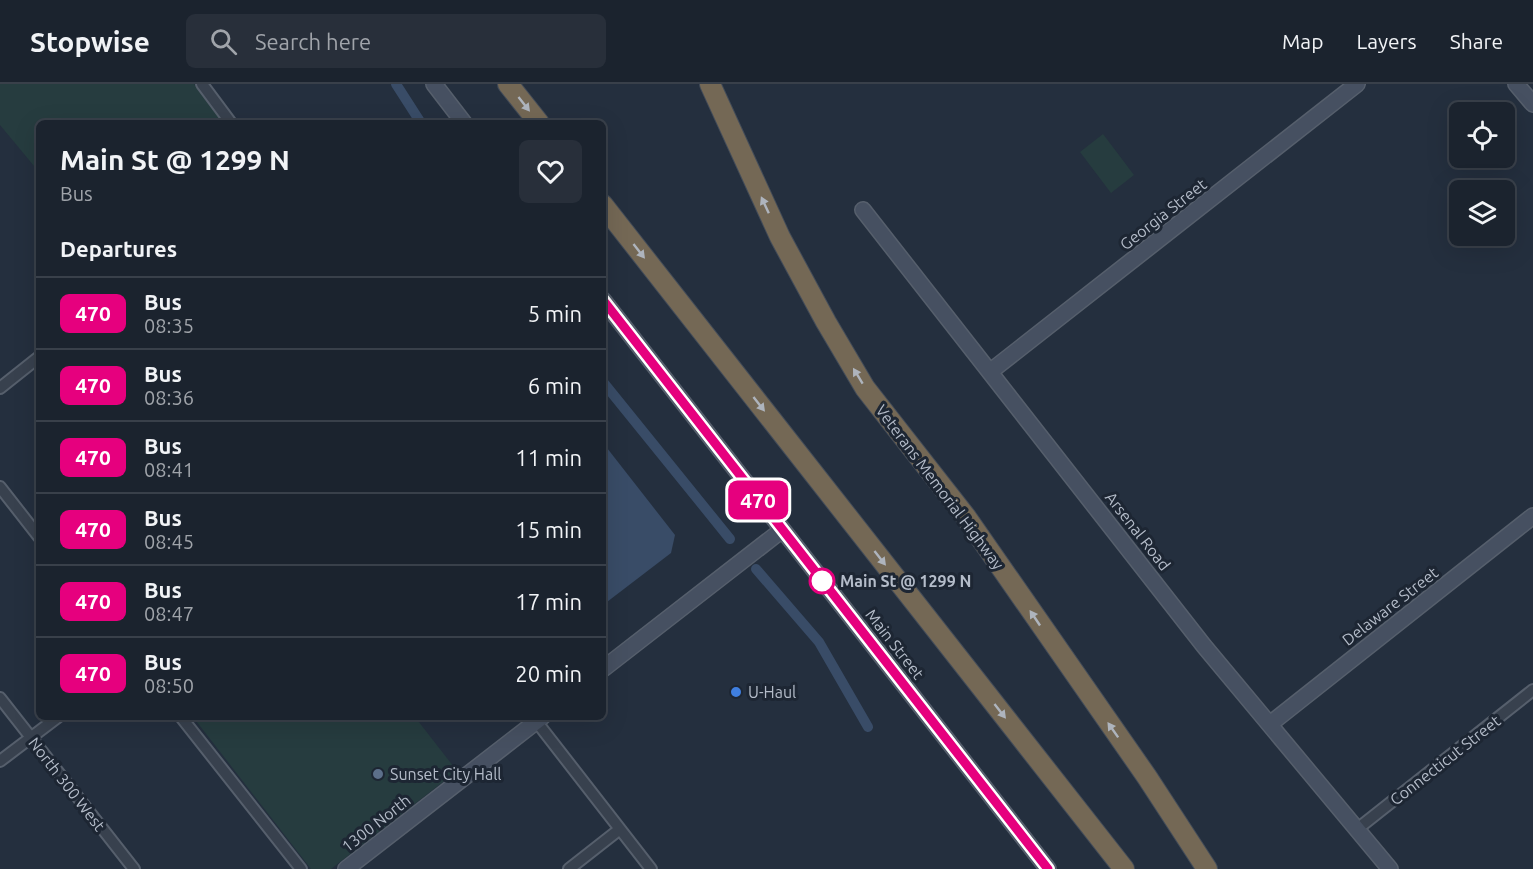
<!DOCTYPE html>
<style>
body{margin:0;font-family:Ubuntu,sans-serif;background:#282f3a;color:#f1f3f6;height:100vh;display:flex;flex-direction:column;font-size:22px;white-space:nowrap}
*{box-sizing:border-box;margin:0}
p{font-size:20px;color:#a0a4aa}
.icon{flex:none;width:33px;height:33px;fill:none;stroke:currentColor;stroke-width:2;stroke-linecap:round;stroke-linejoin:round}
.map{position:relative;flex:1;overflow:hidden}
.drawer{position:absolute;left:36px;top:36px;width:570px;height:600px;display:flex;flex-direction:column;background:#1b232e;border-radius:9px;box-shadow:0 6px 24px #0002,0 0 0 2px #39404a}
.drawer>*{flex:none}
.badge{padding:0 12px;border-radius:9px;font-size:21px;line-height:39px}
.tools{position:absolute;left:1449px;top:18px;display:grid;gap:12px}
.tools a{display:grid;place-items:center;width:66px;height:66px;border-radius:9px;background:#1b232e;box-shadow:0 6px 24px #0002,0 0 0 2px #39404a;font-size:30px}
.map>.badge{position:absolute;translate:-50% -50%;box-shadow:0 0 0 3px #fff}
h2{padding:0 24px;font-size:22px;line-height:54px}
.round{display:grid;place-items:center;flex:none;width:63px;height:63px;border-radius:9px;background:#282f3a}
.overview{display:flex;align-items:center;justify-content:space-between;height:102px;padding:0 24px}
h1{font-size:28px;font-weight:700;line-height:45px}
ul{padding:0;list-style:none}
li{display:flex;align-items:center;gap:18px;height:72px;padding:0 24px;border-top:2px solid #39404a}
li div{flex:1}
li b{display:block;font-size:22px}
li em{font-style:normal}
li .badge{min-width:66px;font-weight:700;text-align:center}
header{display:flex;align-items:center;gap:36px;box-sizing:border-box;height:84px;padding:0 30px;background:#1b232e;border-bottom:2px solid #39404a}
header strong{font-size:28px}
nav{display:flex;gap:33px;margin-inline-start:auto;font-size:21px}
.search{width:420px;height:54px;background:#282f3a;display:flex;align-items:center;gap:15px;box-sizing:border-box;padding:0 21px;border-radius:9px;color:#a0a4aa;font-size:22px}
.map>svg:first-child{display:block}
</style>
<header>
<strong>Stopwise</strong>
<div class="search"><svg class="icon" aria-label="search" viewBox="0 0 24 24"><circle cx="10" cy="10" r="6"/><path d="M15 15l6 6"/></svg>Search here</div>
<nav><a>Map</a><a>Layers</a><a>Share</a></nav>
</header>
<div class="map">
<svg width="1533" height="785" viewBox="0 0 1533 785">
<rect width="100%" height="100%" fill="#242f3e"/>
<path fill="#263c3f" d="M0,0H194L224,39H39V88L0,41Z
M1103,50L1134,91L1111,109L1080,68Z
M193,633H415L457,687L331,785H311Z"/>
<path fill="#394c67" d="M603,364H607L675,451L671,469L603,521Z"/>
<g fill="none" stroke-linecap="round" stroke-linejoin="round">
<path stroke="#394c67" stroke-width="10" d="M396,0L421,39
M603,298L730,455
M756,485L819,558L868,643"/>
<g stroke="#565f6c" stroke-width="14">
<path id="street" d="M202,0L231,39
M0,304L39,273
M0,403L39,453
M0,614L134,785
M181,633L301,785
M536,637L651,785
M0,677L58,633
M1356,746L1533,606
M569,785L620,745"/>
</g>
<g stroke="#565f6c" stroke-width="18">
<path id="secondary" d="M434,0L464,39
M1516,0L1533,20
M863,126L1204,562L1390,785
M603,216L1048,785
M991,287L1357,0
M603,585L782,446
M1270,640L1533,432
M346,785L542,633"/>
</g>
<g stroke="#434c59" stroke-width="22">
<path id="highway" d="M508,0L539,39
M710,0L780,153L826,238L865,304L966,433L1147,693L1207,785
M603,121L1124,785"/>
</g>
<use href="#street" stroke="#38414e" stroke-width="10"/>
<use href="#secondary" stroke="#465061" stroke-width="15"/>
<use href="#highway" stroke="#746855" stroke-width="20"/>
</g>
<defs><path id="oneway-solid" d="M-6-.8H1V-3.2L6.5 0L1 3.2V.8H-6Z" transform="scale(1.5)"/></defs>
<g fill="#aeb4bd">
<use href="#oneway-solid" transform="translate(524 20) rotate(52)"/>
<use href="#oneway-solid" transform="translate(765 121) rotate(-115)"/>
<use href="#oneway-solid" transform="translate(639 167) rotate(52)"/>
<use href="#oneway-solid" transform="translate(858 292) rotate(-121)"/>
<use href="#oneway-solid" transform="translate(759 320) rotate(52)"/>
<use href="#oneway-solid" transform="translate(880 474) rotate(52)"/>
<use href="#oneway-solid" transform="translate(1035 534) rotate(-124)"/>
<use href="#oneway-solid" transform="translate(1000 627) rotate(52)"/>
<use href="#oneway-solid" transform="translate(1113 646) rotate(-125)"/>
</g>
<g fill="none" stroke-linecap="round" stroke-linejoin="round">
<g stroke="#fff" stroke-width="14">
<path id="line" d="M603,216L1048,785"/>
</g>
<use href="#line" stroke="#e6007e" stroke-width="9"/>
</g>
<circle fill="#fff" stroke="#e6007e" stroke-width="3" cx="822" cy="497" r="12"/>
<circle fill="#3f7fe0" stroke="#1d2633" stroke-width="2" cx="736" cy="608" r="6"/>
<circle fill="#5c6f8a" stroke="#1d2633" stroke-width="2" cx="378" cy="690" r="6"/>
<g text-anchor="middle" stroke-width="6" stroke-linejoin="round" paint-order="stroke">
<g font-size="16" fill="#b4bcc9" stroke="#1d2633">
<text transform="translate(1163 130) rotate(-38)" y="6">Georgia Street</text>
<text transform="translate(940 403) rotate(53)" y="6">Veterans Memorial Highway</text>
<text transform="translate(1138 447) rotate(52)" y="6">Arsenal Road</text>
<text transform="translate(1390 522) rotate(-38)" y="6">Delaware Street</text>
<text transform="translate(895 560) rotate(52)" y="6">Main Street</text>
<text transform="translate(1445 676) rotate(-38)" y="6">Connecticut Street</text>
<text transform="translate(67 700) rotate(52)" y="6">North 300 West</text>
<text transform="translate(376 739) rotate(-38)" y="6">1300 North</text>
</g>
<g font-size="16" font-weight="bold" fill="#b4bcc9" stroke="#1d2633" text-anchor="start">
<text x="840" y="503">Main St @ 1299 N</text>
</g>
<g font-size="16" fill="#b4bcc9" stroke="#1d2633" text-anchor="start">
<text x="748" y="614">U-Haul</text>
<text x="390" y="696">Sunset City Hall</text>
</g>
</g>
</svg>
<div class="tools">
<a><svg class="icon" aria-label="locate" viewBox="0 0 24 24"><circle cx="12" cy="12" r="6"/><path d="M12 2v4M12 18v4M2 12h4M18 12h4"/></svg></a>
<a><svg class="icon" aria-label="layers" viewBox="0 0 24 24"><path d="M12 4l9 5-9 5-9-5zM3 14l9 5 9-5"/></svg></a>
</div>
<b class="badge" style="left:758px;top:416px;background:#e6007e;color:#fff">470</b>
<section class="drawer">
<div class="overview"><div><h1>Main St @ 1299 N</h1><p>Bus</p></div><a class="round"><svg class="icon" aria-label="heart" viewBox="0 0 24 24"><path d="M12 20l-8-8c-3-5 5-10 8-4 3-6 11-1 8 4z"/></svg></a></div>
<h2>Departures</h2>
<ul>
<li><span class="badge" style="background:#e6007e;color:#fff">470</span><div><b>Bus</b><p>08:35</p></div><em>5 min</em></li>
<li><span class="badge" style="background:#e6007e;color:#fff">470</span><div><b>Bus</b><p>08:36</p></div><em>6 min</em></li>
<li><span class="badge" style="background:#e6007e;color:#fff">470</span><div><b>Bus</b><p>08:41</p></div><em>11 min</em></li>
<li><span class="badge" style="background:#e6007e;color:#fff">470</span><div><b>Bus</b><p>08:45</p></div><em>15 min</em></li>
<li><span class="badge" style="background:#e6007e;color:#fff">470</span><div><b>Bus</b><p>08:47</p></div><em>17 min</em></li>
<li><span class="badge" style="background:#e6007e;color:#fff">470</span><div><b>Bus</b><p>08:50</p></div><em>20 min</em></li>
</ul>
</section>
</div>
